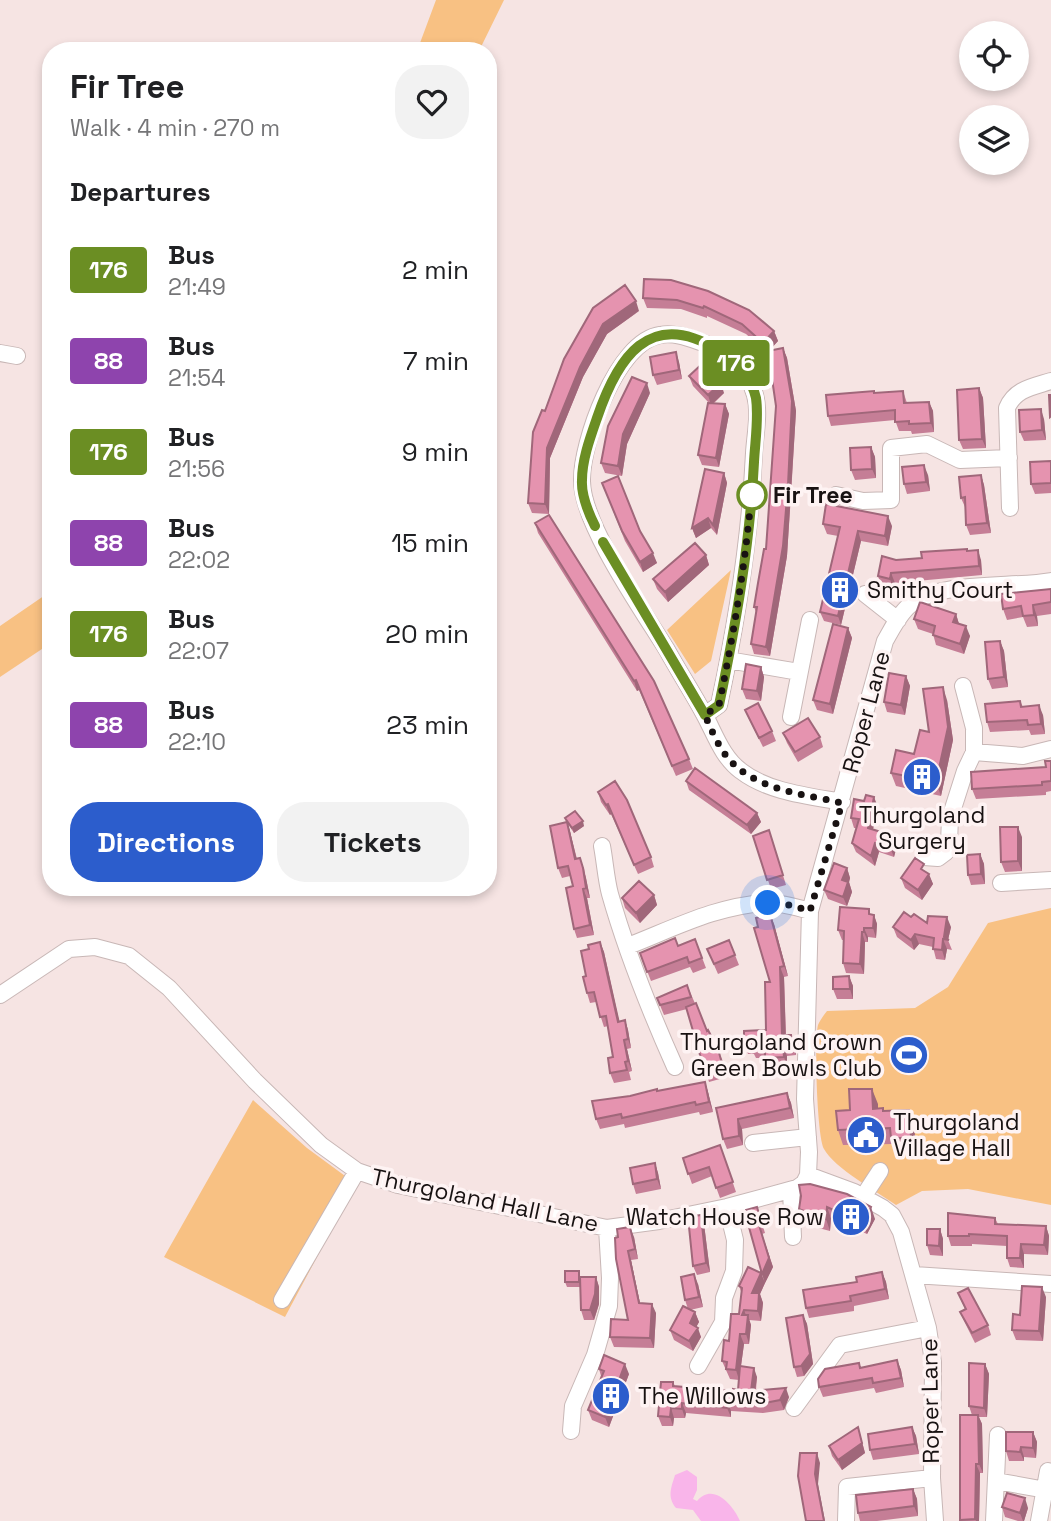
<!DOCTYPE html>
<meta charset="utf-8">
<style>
body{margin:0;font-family:"Space Grotesk",sans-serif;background:#f2f2f2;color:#202124;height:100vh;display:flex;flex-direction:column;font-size:26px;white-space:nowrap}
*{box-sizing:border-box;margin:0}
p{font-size:23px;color:#757577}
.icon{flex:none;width:38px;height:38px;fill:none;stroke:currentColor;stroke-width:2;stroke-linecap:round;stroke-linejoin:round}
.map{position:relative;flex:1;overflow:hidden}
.sheet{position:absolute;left:42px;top:42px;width:455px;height:854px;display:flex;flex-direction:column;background:#fff;border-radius:28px;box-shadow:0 4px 10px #0003}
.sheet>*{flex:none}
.badge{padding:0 14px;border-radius:5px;font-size:24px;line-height:46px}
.controls{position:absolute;left:959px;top:21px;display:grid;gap:14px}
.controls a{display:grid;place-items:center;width:70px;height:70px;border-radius:50%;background:#fff;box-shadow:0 4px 10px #0003;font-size:35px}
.you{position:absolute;width:35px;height:35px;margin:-18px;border:5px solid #fff;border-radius:50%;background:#1a73e8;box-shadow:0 0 0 10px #1a73e833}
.map>.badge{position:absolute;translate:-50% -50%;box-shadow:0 0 0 4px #fff}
h2{padding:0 28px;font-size:26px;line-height:63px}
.round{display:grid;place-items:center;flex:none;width:74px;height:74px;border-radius:28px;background:#f2f2f2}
.headline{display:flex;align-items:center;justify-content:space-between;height:119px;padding:0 28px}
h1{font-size:33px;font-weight:700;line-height:52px}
.primary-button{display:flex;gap:14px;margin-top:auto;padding:14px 28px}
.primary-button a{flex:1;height:80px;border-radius:28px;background:#2c5dcc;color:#fff;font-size:28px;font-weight:700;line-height:80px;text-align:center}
.primary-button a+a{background:#f2f2f2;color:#202124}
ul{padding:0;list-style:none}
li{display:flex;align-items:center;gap:21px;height:91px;padding:0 28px}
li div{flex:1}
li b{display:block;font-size:26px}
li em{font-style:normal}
li .badge{min-width:77px;font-weight:700;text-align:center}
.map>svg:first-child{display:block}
</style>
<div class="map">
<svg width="1051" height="1521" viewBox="0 0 1051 1521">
<rect width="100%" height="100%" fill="#f6e4e3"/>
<path fill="#f8c183" d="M436,0H504L479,51H417Z
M731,570L711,661L695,674L667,630Z
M51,591V643L0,677V626Z
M1051,908V1205L968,1189L922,1191L896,1205C878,1192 834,1168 824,1149C817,1137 814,1040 818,1025C820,1020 824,1015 827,1011L915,1008L948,987L988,923Z
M253,1100L307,1148L356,1184L285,1317L164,1257Z"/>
<path fill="#f9b5ea" d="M687,1470L697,1477V1490L693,1499L697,1501C713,1482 733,1505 740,1521H701L693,1510L676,1508C667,1497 671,1488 675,1475Z"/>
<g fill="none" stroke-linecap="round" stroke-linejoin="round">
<g stroke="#c8b7b6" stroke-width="18">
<path id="minor" d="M0,353L17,356
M836,495L863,501L891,500V448L927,444L960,460L1009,458
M1010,508L1007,408C1015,389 1032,387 1051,381
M865,594L898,620
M728,660L799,672
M705,715L719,705C737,621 750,539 754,453C755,435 760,413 755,395C748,371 730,352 706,344C691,339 676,332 660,335C617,341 581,443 582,481C582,524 643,611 667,650C679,672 693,693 704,714C715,734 722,757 741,771C768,792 809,796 842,802
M791,717L810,620
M974,752L1023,756L1051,749
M602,846C605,862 606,879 610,894C627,954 650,1011 675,1067
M924,857L938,858L946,852L949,843L950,818L965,771L974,752V728L963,686
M1001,883L1051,880
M628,946C672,929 720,904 768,903C782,903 796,907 810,911
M0,995L69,949L95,947L129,956L169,988L255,1081L321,1145L357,1171L398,1185L607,1228L659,1221L727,1207L797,1188L804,1183L808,1175L809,1152L805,1099L810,911L885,641C892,629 899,614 910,605C939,580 1013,588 1051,581
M753,1143L808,1137
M808,1175L854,1192L883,1208L892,1215L901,1232L928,1328L933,1362L932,1478L935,1521
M791,1190L793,1237
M863,1197L880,1171
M914,1275L1051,1284
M282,1300L357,1171
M698,1366L723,1322L724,1298L734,1271L735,1240L727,1207
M794,1408L840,1345L928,1328
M571,1431L573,1406L595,1355L609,1306L610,1278L607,1228
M996,1481L1046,1490
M846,1521L847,1487L932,1478
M994,1521L998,1435
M1039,1521L1048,1471"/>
</g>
<use href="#minor" stroke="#fff" stroke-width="16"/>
</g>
<path fill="#c57e96" d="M644,279L774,331L778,341L769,351L783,348L787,358L796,411L791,495L787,556L770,656L754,654L751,644L756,612L754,607L766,549L776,406L768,352L767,353L746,334L707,316V318L681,309L647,308L643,298Z
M639,311L607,334L583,377L550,458L549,514L532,513L528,503L545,411L564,359Z
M679,362L682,379L657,385L653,375Z
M689,376L724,393L714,403L725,404L729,414L719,467L702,465L698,455L709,403L693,386Z
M979,388L983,398L986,448L963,449L959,440Z
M903,391L907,403L929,402L933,411L934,432L912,434L911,431H899L895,420L831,426L828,416L875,393Z
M650,393L627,444L622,476L605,473L601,463Z
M1044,419L1046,440L1024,441L1020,432Z
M871,447L875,457L876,478L855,480L851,470Z
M1051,461V493L1035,494L1031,484Z
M724,473L727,483L717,535L711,528L696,538L692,528Z
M928,475L930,491L907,494L904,484Z
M981,475L984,485L991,533L970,535L966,525L965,507L961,498Z
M602,483L640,531L657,563L643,572L625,541Z
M535,523L689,759L693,769L676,776L639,690L637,691L538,533Z
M823,524L892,526L888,546L861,541L841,625L824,621L820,612L838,536L827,534Z
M967,551L981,560L982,575L895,583L893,589L881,586L878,576L896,560L922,558Z
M706,555L709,565L668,602L657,589L653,579Z
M1051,589V614L1037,616L1038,626L1027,627L1023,617L1007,620L1003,609Z
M956,614L959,624L970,636L964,654L936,645L933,634L918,629L914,619Z
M848,628L852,638L833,714L817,710L813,700Z
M1000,641L1004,651L1008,687L992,689L988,679Z
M761,667L764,677L761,701L746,699L742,689Z
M906,676L910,686L905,715L887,712L884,702Z
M947,700L953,740L941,796L896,786L891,773L914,754Z
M1020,701L1023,707L1043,715L1045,734L1031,735L1029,730L990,732L987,722Z
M745,710L772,731L776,741L763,747L749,719Z
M783,733L820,737L823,747L798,762L787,743Z
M1051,761V791L1046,792V795L976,799L972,789L1046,767Z
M686,781L757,813L761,822L751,834L689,790Z
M598,792L651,857L654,867L638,874L611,814L610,815L601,802Z
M878,807L873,829L894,836L897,845L894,857L879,852L875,866L856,852L852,843L856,828H854L851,818Z
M565,818L584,826L574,833L568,824L577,859L584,868L590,898H587L594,935L577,938L574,929L573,886L570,876L562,878L558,868L566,822Z
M753,836L772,840L786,885L771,889Z
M1022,837V871L1005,872L1001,862Z
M980,854L984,864L985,884L971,885L968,875Z
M847,868L850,878L849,882L852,892L847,906L828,899L824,890Z
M928,873L933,884L922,900L905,888L901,878Z
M654,895L657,905L640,923L625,908L622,898Z
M871,914L874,915L877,924L876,938L868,937V942H865L864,974L846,973L843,963L844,940H842L838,930Z
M927,923L951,927L948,940L952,950L947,949L945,960L936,959L933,947L919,944L914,950L897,937L893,927Z
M774,924L788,976L784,977L786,1035L795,1044L796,1055L787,1056V1067L769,1068L765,1058H756L754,1054H748L744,1044L766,1030Z
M695,939L706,968L693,973L690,967L651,981L640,953L678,946Z
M600,942L604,952L619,1021L625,1020L628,1030L631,1048L627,1049L632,1071L629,1072L631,1080L614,1083L610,1073L613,1057L608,1026L604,1027L596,1002L590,1003L587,993L586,976L589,949Z
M707,949L735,955L739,965L718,974Z
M849,976L853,986V999H837L833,989Z
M687,985L707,1031L722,1059L727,1077L709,1082L687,1009L664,1015L657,998Z
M705,1082L708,1092L713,1112L700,1115L699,1112L625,1128L624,1124L600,1129L596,1119L658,1091Z
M787,1093L791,1103L794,1118L742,1129L743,1145L727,1149L723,1139L716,1108Z
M878,1104V1108L914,1124L916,1153H896L892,1144L843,1145L838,1130L850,1110Z
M720,1145L736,1192L720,1198L712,1176L692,1184L683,1158Z
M655,1163L658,1173L661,1189L636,1194L633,1184Z
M801,1196L875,1219L867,1234L831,1218L830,1231L807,1225L806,1222L803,1221L799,1209Z
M757,1207L765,1233L762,1234L773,1267L765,1283L762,1274Z
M995,1218L998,1224L1046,1226L1049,1236L1048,1255L1024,1254V1268L1010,1267L1007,1258V1246L972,1244V1246H951L948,1236Z
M704,1224L710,1272L697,1275L693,1266Z
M940,1229L943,1239V1256L930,1255L927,1245Z
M634,1237L638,1259L631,1260L640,1303L656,1313L654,1348L614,1347L610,1337L628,1320L615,1238Z
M882,1272L886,1282L889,1299L854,1306V1311L809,1318L806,1308L857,1282Z
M761,1273L765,1283L760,1294L763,1303L761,1321L749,1320L751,1325L749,1344H744L741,1366L757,1377L756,1390L789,1397L784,1410L763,1413L731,1411V1417L686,1413L685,1418H674L673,1426H662L658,1416L673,1382L675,1386L733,1391L738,1390L739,1380L730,1379L722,1361L739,1314L742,1294L739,1286Z
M581,1277H596L599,1287V1304L594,1320H584L581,1310V1287H567L565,1282Z
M698,1284L703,1307L690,1310L695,1312L699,1322L696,1327L701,1337L693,1351L674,1340L670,1330L688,1309L685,1300Z
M958,1293L988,1325L991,1335L975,1343L964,1321L960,1312L965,1309Z
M1046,1297L1043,1341L1016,1340L1012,1330L1020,1315Z
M803,1315L807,1324L813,1364L804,1376L797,1377L794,1367Z
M897,1360L901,1370L904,1387L876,1393L874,1388L823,1397L819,1387L859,1363L861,1368Z
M985,1364L989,1374L987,1417H979L982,1424L983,1473H980L979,1521H960V1415H972L969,1406Z
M599,1369L629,1374L609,1427L592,1420L588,1410L601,1376Z
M858,1427L865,1453L842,1470L832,1456L829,1446Z
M912,1427L916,1436L919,1454L873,1460L870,1450Z
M1033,1432L1037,1442L1036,1458L1024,1457V1461H1009L1006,1451Z
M913,1489L917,1499L918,1516L877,1521H860L858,1513Z
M1002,1507L1028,1508L1024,1521H1018L1005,1517Z"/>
<path fill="#a0677a" d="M636,301L639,311L607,334L583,377L550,458L549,514L545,504L547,448L580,367L603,324Z
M774,331L778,341L767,353L763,343Z
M783,348L787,358L796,411L787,556L770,656L766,647Z
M676,352L679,362L682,379L679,370Z
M647,383L650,393L627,444L622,476L618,466L623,434Z
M721,383L724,393L711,405L708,395Z
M979,388L983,398L986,448L982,439Z
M929,402L933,411L934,432L931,423Z
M725,404L729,414L719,467L716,458Z
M1041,409L1044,419L1046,440L1042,430Z
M871,447L875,457L876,478L872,469Z
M924,465L928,475L930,491L926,482Z
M724,473L727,483L717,535L713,525Z
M981,475L984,485L991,533L987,523Z
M888,516L892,526L888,546L885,536Z
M708,518L711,528L696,538L692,528Z
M858,531L861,541L841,625L838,616Z
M978,550L981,560L982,575L979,566Z
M653,553L657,563L643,572L640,562Z
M706,555L709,565L668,602L665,592Z
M891,573L895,583L893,589L890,579Z
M1033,605L1037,616L1038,626L1034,615Z
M956,614L959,624L953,622Z
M966,626L970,636L964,654L960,644Z
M848,628L852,638L833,714L830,704Z
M1000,641L1004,651L1008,687L1004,677Z
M761,667L764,677L761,701L757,691Z
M906,676L910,686L905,715L901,705Z
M636,680L639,690L637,691L634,681Z
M943,687L947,700L953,740L941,796L936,782Z
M1039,705L1043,715L1045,734L1041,724Z
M874,797L878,807L871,838L868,828Z
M608,804L611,814L610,815L606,805Z
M757,813L761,822L751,834L747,825Z
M583,821L584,826L574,833L572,828Z
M567,822L570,831L579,869L575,859Z
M1018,827L1022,837V871L1018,861Z
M894,836L897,845L894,857L890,847Z
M875,843L879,852L875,866L871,856Z
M980,854L984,864L985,884L981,874Z
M580,858L586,878L590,898L586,888Z
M847,868L850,878L849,882L852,892L847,906L843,897L842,880Z
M929,874L933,884L922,900L918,890Z
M583,889L587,898L594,935L590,925Z
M654,895L657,905L640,923L636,913Z
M770,914L774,924L788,976L784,966Z
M874,915L877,924L876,938L873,928Z
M947,917L951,927L948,940L944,937Z
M864,928L868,937V942L864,932Z
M862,932L865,942L864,974L860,964Z
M915,934L919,944L914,950L911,940Z
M943,939L947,949L945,960L942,950Z
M600,942L604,952L622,1032L618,1022Z
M780,967L784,977L786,1045L782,1035Z
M849,976L853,986V999L850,989Z
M625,1020L628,1030L631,1048L628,1039Z
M791,1035L795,1044L796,1055L792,1045Z
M624,1040L627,1049L632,1071L628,1061Z
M783,1046L787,1056V1067L784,1057Z
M705,1082L708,1092L713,1112L709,1102Z
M872,1089L878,1104V1124L873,1109Z
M787,1093L791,1103L794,1118L790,1108Z
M909,1110L914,1124L916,1153L911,1138Z
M738,1119L742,1129L743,1145L739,1136Z
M655,1163L658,1173L661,1189L657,1179Z
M827,1207L831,1218L830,1231L826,1219Z
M871,1207L875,1219L867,1234L863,1223Z
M701,1215L704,1224L710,1272L706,1263Z
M759,1225L773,1267L765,1283L762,1274Z
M1046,1226L1049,1236L1048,1255L1044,1245Z
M630,1227L634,1237L638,1259L635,1249Z
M940,1229L943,1239V1256L939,1246Z
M1021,1244L1024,1254V1268L1020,1258Z
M628,1251L631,1260L642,1313L639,1303Z
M882,1272L886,1282L889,1299L885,1289Z
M761,1273L765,1283L760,1294L763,1303L761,1321L752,1293Z
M694,1274L698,1284L703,1307L699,1297Z
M596,1277L599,1287V1304L594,1320L590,1310Z
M1042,1287L1046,1297L1043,1341L1039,1331Z
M652,1304L656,1313L654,1348L650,1338Z
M744,1310L747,1318L748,1315L751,1325L749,1344L746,1334L742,1315Z
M695,1312L699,1322L693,1333L690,1323Z
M803,1315L807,1324L813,1364L804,1376L801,1366Z
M698,1328L701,1337L693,1351L689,1341Z
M740,1334L744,1344L739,1380L736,1370Z
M897,1360L901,1370L904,1387L901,1378Z
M625,1364L629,1374L609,1427L605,1417Z
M985,1364L989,1374L987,1417L984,1408Z
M754,1368L757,1377L754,1400L751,1391Z
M786,1388L789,1397L784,1410L780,1400Z
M728,1402L731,1411V1417L727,1408Z
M682,1403L686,1413L685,1418L682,1409Z
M671,1408L674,1418L673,1426L670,1417Z
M978,1415L982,1424L983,1473L979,1464Z
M858,1427L865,1453L842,1470L838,1460Z
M912,1427L916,1436L919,1454L915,1444Z
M1033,1432L1037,1442L1036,1458L1033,1448Z
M1021,1447L1024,1457V1461L1020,1452Z
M817,1453L820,1463L818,1484L825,1521H824L815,1474Z
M976,1464L980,1473L979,1521H976L975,1519Z
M913,1489L917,1499L918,1516L914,1506Z
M1025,1498L1028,1508L1024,1521H1023L1020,1513Z"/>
<path fill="#e593af" stroke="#a0677a" stroke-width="2" d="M644,279L671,280L708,291L749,310L774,331L763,343L742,324L704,306L703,308L677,300L643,298Z
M625,285L636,301L603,324L580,367L547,448L545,504L528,503L533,432L542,410L545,411L564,359L593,308Z
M783,348L792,401L788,485L783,546L766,647L751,644L757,607H754L758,583L764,549H766L776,406L768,351Z
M676,352L679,370L653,375L650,357Z
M702,364L721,383L708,395L689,376Z
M632,377L647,383L623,434L618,466L601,463L608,426Z
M979,388L982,439L959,440L957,390Z
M874,391V393L903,391L904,403L929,402L931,423L909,424V421L895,422V410L828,416L826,395Z
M1049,395H1051V416L1050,417Z
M708,403L725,404L716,458L698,455Z
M1041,409L1042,430L1020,432L1019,410Z
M871,447L872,469L851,470L850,448Z
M1051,461V483L1031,484L1030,462Z
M924,465L926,482L904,484L902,467Z
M705,469L724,473L713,525L708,518L692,528Z
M981,475L987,523L966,525L965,497L961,498L959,477Z
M618,476L640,531L653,553L640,562L622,531L602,483Z
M826,504L888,516L885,536L858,531L838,616L820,612L840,527L823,524Z
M549,515L654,681L689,759L672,766L636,680L634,681L535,523Z
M695,543L706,555L665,592L653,579Z
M967,549V551L978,550L979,566L891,573L890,579L878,576L882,556L896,560L922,558L921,552Z
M1051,589V602L1033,605L1034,615L1023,616L1021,606L1003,609L1001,594Z
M920,602L956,614L953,622L966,626L960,644L933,635L935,626L914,619Z
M833,624L848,628L830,704L813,700Z
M1000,641L1004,677L988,679L985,642Z
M746,664L761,667L757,691L742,689Z
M889,673L906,676L901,705L884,702Z
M943,687L948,727L936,782L891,773L896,750L914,754L920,730L929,732L923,689Z
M1020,701L1021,707L1039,705L1041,724L1028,725L1027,720L987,722L985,704Z
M758,703L772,731L759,738L745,710Z
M808,718L820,737L795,752L783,733Z
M1045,761H1051V781L1042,782V785L972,789L971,772L1046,767Z
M695,768L757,813L747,825L686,781Z
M615,781L627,800L651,857L634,865L608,804L606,805L598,792Z
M866,795L874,797L868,828L894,836L890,847L875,843L871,856L852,843L859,819L851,818L854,799L864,801Z
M575,811L583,821L572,828L565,818Z
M567,822L575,859L580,858L583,868L586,888L583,889L590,925L574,929L566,888L573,886L568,866L558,868L550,826Z
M1000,827H1018V861L1001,862Z
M769,830L783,875L767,880L753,836Z
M980,854L981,874L968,875L967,855Z
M915,858L924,864L921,869L929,874L918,890L901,878Z
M834,863L847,868L842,880L848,882L843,897L824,890Z
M639,881L654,895L636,913L622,898Z
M840,907L869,909V914L874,915L873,928H864V932H862L860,964L843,963L844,931L838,930Z
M904,912L911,917L914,914L927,923L928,916L947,917L944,937L949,940L943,939L942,950L933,949L934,938L915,934L911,940L893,927Z
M770,914L784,966L780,967L782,1035H791L792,1045L783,1046L784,1057L765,1058V1048L752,1049V1044H744V1031L766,1030L765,982H770L754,928L758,927L756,918Z
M675,938L678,946L695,939L702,958L689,963L687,957L647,972L640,953Z
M729,940L735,955L714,964L707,949Z
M600,942L618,1022L625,1020L628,1039L624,1040L628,1061L625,1062L627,1070L610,1073L608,1058L613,1057L606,1016L600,1017L594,992L587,993L583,977L586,976L581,951L589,949L588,945Z
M849,976L850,989H833V977Z
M687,985L691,997L660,1005L657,998Z
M696,1003L707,1031L708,1030L718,1049L723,1067L705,1072L686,1007Z
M705,1082L709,1102L696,1105L695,1102L622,1118L621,1114L596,1119L592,1101L630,1096L657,1089V1091Z
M849,1089H872L873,1109L883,1108V1111L909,1110L911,1138H891L890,1128L838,1130L836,1111L850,1110Z
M787,1093L790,1108L738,1119L739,1136L723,1139L716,1108Z
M720,1145L733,1182L716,1188L709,1167L688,1174L683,1158Z
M655,1163L657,1179L633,1184L630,1168Z
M810,1184L847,1194L871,1207L863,1223L827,1207L826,1219L803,1213L804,1211L799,1209L801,1196L799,1185Z
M757,1207L762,1224L759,1225L769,1258L762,1274L747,1220L746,1210Z
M948,1213L995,1218V1224L1046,1226L1044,1245L1021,1244L1020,1258H1007V1236L969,1234V1236H948Z
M701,1215L706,1263L693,1266L688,1217Z
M630,1227L635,1249L628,1251L639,1303L652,1304L650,1338L610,1337L611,1319L628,1320L616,1259L615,1238L618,1237L617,1229Z
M927,1229H940L939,1246L927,1245Z
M748,1267L761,1273L752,1293H759L758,1311L744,1310L742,1315H748L746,1334H740L736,1370L726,1369L727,1362L722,1361L724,1340L729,1341L731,1314H739L742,1288L739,1286Z
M565,1271H579V1282H565Z
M882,1272L885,1289L850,1296L851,1301L806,1308L803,1290L857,1282L856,1277Z
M694,1274L699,1297L685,1300L681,1277Z
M580,1277H596L595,1294L590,1310H581Z
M1022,1286L1042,1287L1039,1331L1012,1330L1013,1314L1020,1315Z
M968,1288L988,1325L972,1333L960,1312L966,1309L958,1293Z
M683,1306L695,1312L690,1323L698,1328L689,1341L670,1330Z
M803,1315L810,1354L801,1366L794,1367L786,1318Z
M604,1355L625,1364L605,1417L588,1410L604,1371L599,1369Z
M897,1360L901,1378L873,1383L872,1378L819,1387L818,1379L825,1369L859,1363L860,1368Z
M969,1363L985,1364L984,1408L969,1406Z
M740,1366L754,1368L751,1391L786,1388L780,1400L760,1404L728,1402L727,1408L682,1403V1409L671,1408L670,1417L658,1416L661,1382H673V1386L733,1391V1389L738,1390Z
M960,1415H978L979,1464H976L975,1519L960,1520Z
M858,1427L862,1443L838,1460L829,1446Z
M912,1427L915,1444L870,1450L868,1434Z
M1006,1432H1033V1448L1021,1447L1020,1452L1006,1451Z
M800,1453H817L815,1474L824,1521H806L798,1476Z
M913,1489L914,1506L858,1513L856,1495Z
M1007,1493L1025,1498L1020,1513L1002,1507Z"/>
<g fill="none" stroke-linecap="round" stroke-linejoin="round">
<g stroke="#fff" stroke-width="16">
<path id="line" d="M595,526C588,512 581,496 582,480C582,460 590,438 597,418C617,359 649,307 718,350C736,361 751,376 756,398C759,418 755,442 754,462C750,544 736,624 719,705L705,715L603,542"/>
</g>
<use href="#line" stroke="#6b8e23" stroke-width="10"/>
<path stroke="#181212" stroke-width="7" stroke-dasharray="0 12.6" d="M752,495V487C746,561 734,632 719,705L705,715C711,729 718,746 728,758C755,790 803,794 842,803L810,911L790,905L768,903"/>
</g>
<defs>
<g id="building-disc" transform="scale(2.0125)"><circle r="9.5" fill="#2c5dcc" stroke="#fef3f3"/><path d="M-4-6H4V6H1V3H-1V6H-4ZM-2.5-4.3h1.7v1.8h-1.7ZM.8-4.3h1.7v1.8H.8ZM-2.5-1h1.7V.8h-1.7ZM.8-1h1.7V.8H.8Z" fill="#fff"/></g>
<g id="stadium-disc" transform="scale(2.0125)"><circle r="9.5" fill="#2c5dcc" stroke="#fef3f3"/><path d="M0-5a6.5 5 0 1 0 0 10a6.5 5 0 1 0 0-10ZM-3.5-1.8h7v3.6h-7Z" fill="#fff"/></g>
<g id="civic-disc" transform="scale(2.0125)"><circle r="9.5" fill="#2c5dcc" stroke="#fef3f3"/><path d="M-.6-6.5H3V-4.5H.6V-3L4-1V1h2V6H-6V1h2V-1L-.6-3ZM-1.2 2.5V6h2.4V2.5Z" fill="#fff"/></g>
</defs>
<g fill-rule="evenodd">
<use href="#building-disc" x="840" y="590"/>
<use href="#building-disc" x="922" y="777"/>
<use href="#stadium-disc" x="909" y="1055"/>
<use href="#civic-disc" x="866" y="1135"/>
<use href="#building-disc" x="851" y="1217"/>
<use href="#building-disc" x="611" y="1396"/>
</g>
<circle fill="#fff" stroke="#6b8e23" stroke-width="3.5" cx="752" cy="495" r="14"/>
<g text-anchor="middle" stroke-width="7" stroke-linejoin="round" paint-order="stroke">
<g font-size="23" font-weight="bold" fill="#181212" stroke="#fef3f3" text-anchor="start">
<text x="773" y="503">Fir Tree</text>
</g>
<g font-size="23" fill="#181212" stroke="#fef3f3" text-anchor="start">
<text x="867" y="598">Smithy Court</text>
<text x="922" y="823" text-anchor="middle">Thurgoland<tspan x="922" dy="26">Surgery</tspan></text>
<text x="882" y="1050" text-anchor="end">Thurgoland Crown<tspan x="882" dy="26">Green Bowls Club</tspan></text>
<text x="893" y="1130">Thurgoland<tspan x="893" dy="26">Village Hall</tspan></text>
<text x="824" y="1225" text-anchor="end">Watch House Row</text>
<text x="638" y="1404">The Willows</text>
</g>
<g font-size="23" fill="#181212" stroke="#fef3f3">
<text transform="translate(866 712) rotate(-75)" y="8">Roper Lane</text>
<text transform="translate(485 1200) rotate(12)" y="8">Thurgoland Hall Lane</text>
<text transform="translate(930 1401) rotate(-91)" y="8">Roper Lane</text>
</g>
</g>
</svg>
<div class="controls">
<a><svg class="icon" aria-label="locate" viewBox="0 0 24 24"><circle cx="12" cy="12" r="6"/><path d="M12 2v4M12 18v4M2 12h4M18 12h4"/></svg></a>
<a><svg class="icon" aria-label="layers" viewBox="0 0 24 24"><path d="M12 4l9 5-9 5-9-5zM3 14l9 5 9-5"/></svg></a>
</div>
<div class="you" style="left:768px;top:903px"></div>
<b class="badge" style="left:736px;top:363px;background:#6b8e23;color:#fff">176</b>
<section class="sheet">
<div class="headline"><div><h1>Fir Tree</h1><p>Walk · 4 min · 270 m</p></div><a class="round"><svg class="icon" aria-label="heart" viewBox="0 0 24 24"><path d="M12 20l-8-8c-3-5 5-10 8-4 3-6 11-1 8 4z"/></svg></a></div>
<h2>Departures</h2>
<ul>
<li><span class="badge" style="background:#6b8e23;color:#fff">176</span><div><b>Bus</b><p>21:49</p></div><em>2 min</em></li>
<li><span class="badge" style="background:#8e44ad;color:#fff">88</span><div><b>Bus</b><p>21:54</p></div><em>7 min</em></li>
<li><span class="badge" style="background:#6b8e23;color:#fff">176</span><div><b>Bus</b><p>21:56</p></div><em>9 min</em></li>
<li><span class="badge" style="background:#8e44ad;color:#fff">88</span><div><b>Bus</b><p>22:02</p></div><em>15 min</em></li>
<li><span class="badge" style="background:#6b8e23;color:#fff">176</span><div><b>Bus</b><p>22:07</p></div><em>20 min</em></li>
<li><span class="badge" style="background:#8e44ad;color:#fff">88</span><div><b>Bus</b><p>22:10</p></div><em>23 min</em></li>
</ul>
<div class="primary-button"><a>Directions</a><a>Tickets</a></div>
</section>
</div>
